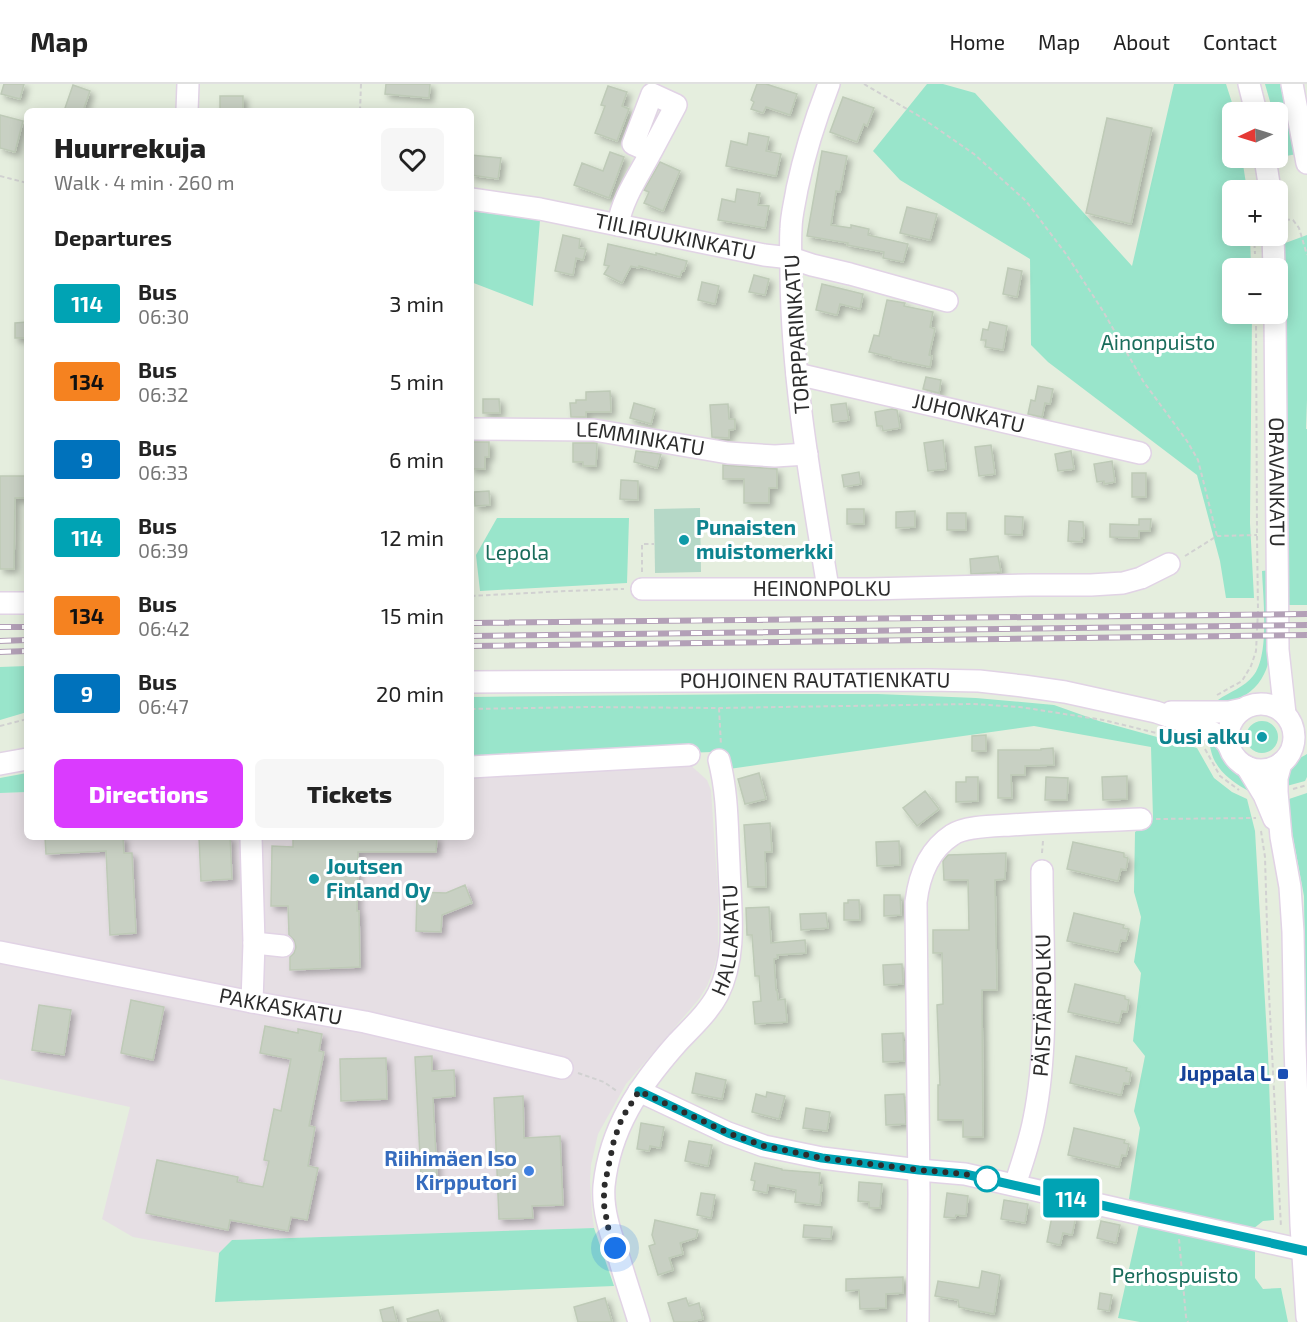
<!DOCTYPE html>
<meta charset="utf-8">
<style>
body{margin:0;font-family:"Exo 2",sans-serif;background:#f6f6f6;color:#222;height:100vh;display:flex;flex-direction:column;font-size:22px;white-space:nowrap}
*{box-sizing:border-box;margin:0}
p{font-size:20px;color:#767676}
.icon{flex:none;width:33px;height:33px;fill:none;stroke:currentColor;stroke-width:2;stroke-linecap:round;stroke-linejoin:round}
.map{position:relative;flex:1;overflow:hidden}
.details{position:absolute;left:24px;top:24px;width:450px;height:732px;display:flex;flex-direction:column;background:#fff;border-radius:9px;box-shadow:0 3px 15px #0003}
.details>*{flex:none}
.badge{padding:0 12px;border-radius:4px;font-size:21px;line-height:39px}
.needle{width:39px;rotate:266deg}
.tools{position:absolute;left:1222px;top:18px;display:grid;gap:12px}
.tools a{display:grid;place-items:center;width:66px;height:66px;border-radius:9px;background:#fff;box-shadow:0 3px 15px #0003;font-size:30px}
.you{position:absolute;width:30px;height:30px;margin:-15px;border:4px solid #fff;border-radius:50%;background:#1a73e8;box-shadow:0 0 0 9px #1a73e833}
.map>.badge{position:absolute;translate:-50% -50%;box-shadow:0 0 0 3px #fff}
h2{padding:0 30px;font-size:22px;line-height:54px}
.round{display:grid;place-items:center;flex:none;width:63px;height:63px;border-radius:9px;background:#f6f6f6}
.head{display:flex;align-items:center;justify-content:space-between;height:102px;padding:0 30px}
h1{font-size:28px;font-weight:800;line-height:45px}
.action{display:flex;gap:12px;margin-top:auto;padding:12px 30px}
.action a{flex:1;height:69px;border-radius:9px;background:#da3bfe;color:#fff;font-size:24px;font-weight:800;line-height:69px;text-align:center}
.action a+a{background:#f6f6f6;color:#222}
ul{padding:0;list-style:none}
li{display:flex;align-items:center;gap:18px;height:78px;padding:0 30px}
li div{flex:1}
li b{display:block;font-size:22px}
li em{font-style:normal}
li .badge{min-width:66px;font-weight:700;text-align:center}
header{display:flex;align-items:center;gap:36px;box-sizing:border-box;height:84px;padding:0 30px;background:#fff;border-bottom:2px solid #e0e0e0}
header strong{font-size:28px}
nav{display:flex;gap:33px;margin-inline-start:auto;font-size:21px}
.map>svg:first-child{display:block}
</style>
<header>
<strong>Map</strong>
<nav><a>Home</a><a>Map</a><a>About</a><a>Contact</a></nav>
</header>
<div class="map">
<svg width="1307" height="1238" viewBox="0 0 1307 1238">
<defs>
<filter id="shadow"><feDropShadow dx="4" dy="4" stdDeviation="3" flood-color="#0004"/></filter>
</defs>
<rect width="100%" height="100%" fill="#e5eede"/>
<path fill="#e6dfe4" d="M471,678H687L707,696L711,706L718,810V867L714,884L707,902L699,915L626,1000L598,1050L591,1081L590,1096L592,1130L594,1144L232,1156L219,1169L133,1153L102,1135L130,1023L0,995V709L27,708V753H471Z"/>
<path fill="#99e5cb" d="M927,0H943L975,9L1132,182L1174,0H1226L1235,28H1233V74H1242L1247,106H1233V152H1250L1251,184H1233V230H1252L1250,439L1254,514H1226L1220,477L1197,391L1048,278L1031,261L1030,175L900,96L873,67Z
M1265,0H1280L1297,70L1286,72L1278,45V28H1273Z
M471,127L540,136L533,222L471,198Z
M1307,151V316L1306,345H1307V521H1287L1280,161Z
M497,434H629L627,499L480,507L476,471Z
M1271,486C1271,502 1271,518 1272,534C1273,577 1268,610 1220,621L1218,616C1229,608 1245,603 1253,592C1270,572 1263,513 1262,487Z
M27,582V628L0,636V583Z
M765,610H878L976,614L1054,621L1099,637L1197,664L1214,694L1232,708L1247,715L1255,747L1268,969L1274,1136L1263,1137L1253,1145L1128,1121L1140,1044L1134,1027L1145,972L1133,957L1141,889L1134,878L1141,833L1134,808L1135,748L1153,734L1151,663L1034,642L729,685L725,677L712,668L471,677V613Z
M1246 653a16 16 0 1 1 32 0a16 16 0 1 1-32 0Z
M1209,652L1221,661L1228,678L1238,688L1252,709C1227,695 1210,683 1209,652Z
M1307,670V693L1305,697L1283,703C1287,683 1289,680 1307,670Z
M27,689V708L0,709V694Z
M1307,709V1025L1304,812L1286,716Z
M1140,1136L1255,1164V1194L1263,1205L1281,1204L1288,1238H1140L1118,1234Z
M594,1144L614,1202L215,1218L219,1169L232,1156Z"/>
<path fill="#b5d8c7" d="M700,424L701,488L655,489L654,425Z"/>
<path fill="#c8d0c3" stroke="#becab7" stroke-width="1.5" filter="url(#shadow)" d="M4,0H24L20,15L1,10Z
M386,0H430L429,14L385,10Z
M757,0H766L797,10L790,31L766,23L763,29L751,25L754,18L751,16Z
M73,1L90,7L83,27H64Z
M608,2L627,8L622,22L629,25L617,57L595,49L605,22L601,21Z
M220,12H243V27H220Z
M843,13L874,24L867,42L864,40L857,58L830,48Z
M0,31L23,37L15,68L0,64Z
M1107,34L1152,44L1131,140L1086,129Z
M749,49L769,53L766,67L781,70L776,92L726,82L731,57L747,61Z
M822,67L847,72L840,108L836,107L831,141L851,144V141L869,145L868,151L908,160L903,178L883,174L884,168L847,161L848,159L807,152Z
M610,68L624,73L609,114L574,101L582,79L603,87Z
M471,71L501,74L498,95L471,91Z
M660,78L680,87L663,127L644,119L649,108L644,106Z
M737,105L760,109L758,121L769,122L765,144L718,136L722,115L735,118Z
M907,123L937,130L930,156L900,149Z
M563,151L580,155L579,164L586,165L583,176L576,174L573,191L555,187Z
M608,160L656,171V169L687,177L684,187H682L680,193L639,182V184L631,182L622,199L604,190L609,182L604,181Z
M1008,184L1022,187L1017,213L1003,210Z
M754,191L769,195L765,211L749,208Z
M702,198L719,202L715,220L698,216Z
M822,200L863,210L860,225L840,220L837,231L816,226Z
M887,216L905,219L904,222L933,228L930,243L935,245L929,271L932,272L930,283L891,275V273L869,268L874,251L879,252Z
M27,238V254H15V239Z
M990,238L1007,242L1003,266L985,263L986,256H981L983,245L988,246Z
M926,293L941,296L939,309L923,305Z
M1038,302L1053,305L1050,320L1045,319L1042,333L1028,330L1031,316L1035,317Z
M610,307L611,328H586V333H571L570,319H576V316H586V308Z
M483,315H499L500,329H483Z
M634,319L655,325L651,340L630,334Z
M846,319L849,336L833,338L831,321Z
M728,320L729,335H735V345L729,346V354L712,353L710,321Z
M892,325L897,326L900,344L883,347L882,342H877L875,328Z
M943,356L946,385L928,387L924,359Z
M471,358H489V373H485V385H471Z
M573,359H597L596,382H583V378H573Z
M991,361L995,390L979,392L975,363Z
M636,367L661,370L657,384L634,378Z
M1071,367L1074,385L1058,387L1055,370Z
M1112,377L1115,398L1104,400V397L1097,398L1094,380Z
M723,381L777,385V404H769V419H744V395H723Z
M859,388L861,400L844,403L842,391Z
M1132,389H1146V413H1132Z
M0,392H27V414H15L14,485H0Z
M621,396L638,397V416L620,415Z
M489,407L490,421L475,422L474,408Z
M847,425H864V440H847Z
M915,427V443L896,444V428Z
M947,429H966V446H947Z
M1005,432L1023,433L1022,451L1005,450Z
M1139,435H1151L1150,447H1139V454L1110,453V440L1139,441Z
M1069,437L1083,438L1084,454H1082V458L1068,457Z
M998,472L1001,488L971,490L970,475Z
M986,651V667H972V652Z
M1053,664L1054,681L1025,682V691H1011L1012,714H998V666H1041V665Z
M759,689L766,715L745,720L738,695Z
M1127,692V715L1103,716L1102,693Z
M966,693H978V717L956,718V698H966Z
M1046,693L1068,694L1067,716H1045Z
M925,707L939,725L917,742L903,724Z
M770,739L772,768H765L766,803H748L744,741Z
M45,753H123L124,769H132L136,849L110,851L106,767L46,770Z
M199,753H230L232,795L201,797Z
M293,753H437L436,768H358L357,827H359L360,883L290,886V873L294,869L296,863L294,856L289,851L288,822H271L272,762L293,763Z
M899,757L900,781L877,782L876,758Z
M1073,758L1124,769V773L1128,774L1126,786L1121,785L1118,797L1067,785Z
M1006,769L1005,795L995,796L997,906H982L983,1053H963V1036H938V1001H940L937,921L943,920L942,869H933V846H969L968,796H944L943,777L948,771Z
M465,801L472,819L442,831L441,848L416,847L417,808L446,809Z
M884,811H900L901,831L884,832Z
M848,816H859L860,836H844V819H848Z
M769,823L771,859L805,856L806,869L777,871L778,874L774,875L776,906H777L778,916L785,915L787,938L755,940L753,918L761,917L759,892H755L752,851H747L746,824Z
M826,829L828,844L801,846L800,830Z
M1074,829L1124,841L1123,844L1129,845L1126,857L1121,856L1118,868L1067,857Z
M902,880L903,900L884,901L883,881Z
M1075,900L1125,912V915L1129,916L1127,928L1122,927L1119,939L1068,928Z
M131,916L164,923L153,976L121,969Z
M39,921L71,926L64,971L32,966Z
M265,942L298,949V945L322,950L319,967L324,968L309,1042L315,1043L308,1082L318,1084L307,1136L291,1133L288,1147L230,1136L228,1146L146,1129L157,1076L238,1093L237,1098L263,1103L269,1077L264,1076L274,1025L281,1027L291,975L260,969Z
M903,949L904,977L883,978L882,950Z
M432,972V987L454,986L455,1012L433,1014L437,1092L421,1093L415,973Z
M1076,972L1127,984L1126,987L1131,988L1129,1000L1124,999L1121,1011L1070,999Z
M386,974L387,1015L341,1017L340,975Z
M696,989L726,996L722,1015L692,1009Z
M767,1008L785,1012L779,1035L752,1028L756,1010L766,1013Z
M904,1010L906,1040L886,1041L885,1011Z
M523,1012L524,1054L560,1052L563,1121L532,1122L533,1134L499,1135L494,1014Z
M806,1024L830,1028L827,1047L803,1044Z
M641,1039L664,1043L660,1064L650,1062L649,1067L637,1065Z
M1074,1044L1125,1056L1124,1059L1129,1060L1126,1072L1122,1071L1119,1083L1068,1071Z
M689,1057L712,1061L708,1082L685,1077Z
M755,1079L782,1085V1086L820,1089L819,1101H822L820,1121L795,1118L796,1106L768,1101L767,1109L753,1106L755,1097L751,1096Z
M859,1098L882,1100L880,1124H869V1118L858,1117Z
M701,1109L715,1111L711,1134L697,1131Z
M947,1109L968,1112L966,1132L956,1131L955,1134L944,1133Z
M1004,1116L1028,1120L1025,1139L1001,1135Z
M1053,1127L1076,1132L1072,1151L1063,1149L1060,1161L1047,1158Z
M655,1136L698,1146L696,1154L680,1159L683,1170L669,1174L673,1186L658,1191L649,1162L655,1160L652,1151Z
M1101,1137L1120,1141L1116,1159L1097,1154Z
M804,1141L832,1143L831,1155L803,1153Z
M982,1187L1000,1191L994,1230L959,1223L958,1216L935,1212L938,1197L979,1204Z
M903,1193V1209L886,1210V1224L860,1225L859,1206L846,1207V1195Z
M1100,1209L1112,1211L1109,1227L1098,1225Z
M605,1214L612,1238H578L574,1223Z
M686,1214L689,1222L699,1219L703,1235L692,1238H674L668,1219Z
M393,1223L397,1238H383L380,1226Z
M438,1226L442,1238H408L407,1235Z"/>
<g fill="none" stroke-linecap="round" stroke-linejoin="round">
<g stroke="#e1d3e5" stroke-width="24">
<g id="minor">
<path d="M1249,0L1256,28"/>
<path d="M1292,0L1307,79"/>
<path d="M187,27L188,0"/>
<path d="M1265,74L1270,106"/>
<path id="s1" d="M471,115L540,125L764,171L791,174L812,181L850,190L947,217"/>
<path d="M618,141C622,115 639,91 651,68L633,60L652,10L676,21L651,68"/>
<path d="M1273,152L1274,184"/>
<path id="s2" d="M1275,230L1278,566L1285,630"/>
<path id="s3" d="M797,290L1140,369"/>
<path id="s4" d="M471,345L594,346L728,369L775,372L807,370"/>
<path d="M828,504C811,400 792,296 791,191C791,176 790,160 791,145C791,132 795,118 797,105C805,67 815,36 829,0"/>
<path id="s5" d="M642,505H868L1031,501H1091L1123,499L1141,494L1169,480"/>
<path d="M0,519H27"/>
<path id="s6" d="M471,598L929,596L979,597L1023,602L1065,608L1156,628L1206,645L1223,654L1228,660"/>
<circle cx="1261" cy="653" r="33"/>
<path d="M1171,628H1229L1243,625"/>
<path d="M1281,679L1277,694V708L1281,753L1290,803L1293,848L1295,961L1301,1141L1307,1233"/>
<path d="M0,680L27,675"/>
<path d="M471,683L689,671"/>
<path d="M1247,683L1264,711L1274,735"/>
<path d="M251,753L254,859L252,918"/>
<path d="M254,859L283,862"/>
<path id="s7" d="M0,868L252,918L365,938L562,984"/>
<path d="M639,1007L728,1049L764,1062L822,1074L919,1086L965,1090L1127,1127L1307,1167"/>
<path id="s8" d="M1015,1101C1022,1079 1030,1057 1034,1035C1050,957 1042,867 1042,787"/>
<path id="s9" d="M639,1238C633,1218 626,1198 620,1177C612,1153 602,1128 604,1102C610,1044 639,1002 677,959C691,944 708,929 718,910C738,870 730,823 729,780C727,744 728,711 719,676"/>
<path d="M918,1238L919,1110L916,818C919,792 929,766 952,751C965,742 994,742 1011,741C1054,738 1097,737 1141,735"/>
</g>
</g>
<path stroke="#d1d1d1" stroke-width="2" stroke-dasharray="4.5 3" stroke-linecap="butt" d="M864,0L919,32L974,70L1026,117L1066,170L1103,227L1143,297L1187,357L1198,376L1217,452
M360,27L361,0
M0,92L27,99
M1278,135L1293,136L1299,144L1307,171
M1254,152L1255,170
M1185,472L1217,452L1257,451
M642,488V460H654
M471,512L567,507L624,505
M1217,611L1242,597L1251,582L1256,567L1258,527L1257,451L1256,230
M719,624L721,661
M471,625L589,623L719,624L973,620L1020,623L1103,636L1173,653
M0,642L27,635
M1205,665L1220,692L1239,706
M1293,705L1307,701
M1156,735L1256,734
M1261,747L1265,773L1269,910L1281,1143
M1042,769L1043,757
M578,989L604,998L618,1008
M1179,1155L1186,1233L1188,1238"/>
<use href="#minor" stroke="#fff" stroke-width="21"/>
<g stroke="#b3a0b7" stroke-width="6">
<path id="rail" d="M471,539L1307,530
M0,543H27
M471,552L1307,541
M0,557L27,556
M471,562L1307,551
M0,568L27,567"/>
</g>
<use href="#rail" stroke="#fff" stroke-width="4" stroke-dasharray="11" stroke-linecap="butt"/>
</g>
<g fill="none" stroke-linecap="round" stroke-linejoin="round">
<g stroke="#fff" stroke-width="14">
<path id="line" d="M639,1007L728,1049L764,1062L822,1074L919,1086L965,1090L1127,1127L1307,1167"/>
</g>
<use href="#line" stroke="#00a3b4" stroke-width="9"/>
<path stroke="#2c2c2c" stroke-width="6" stroke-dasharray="0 10.8" d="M615,1164L608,1143L604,1121V1104L614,1056L622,1034L639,1007L728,1049L764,1062L822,1074L919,1086L965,1090L987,1095"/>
</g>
<g fill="#0f9aa8" stroke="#fff" stroke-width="2">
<circle cx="684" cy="456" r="6"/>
<circle cx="1262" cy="653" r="6"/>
<circle cx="314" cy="795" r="6"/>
</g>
<rect fill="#1a4fb4" stroke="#fff" stroke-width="2" x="1277" y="984" width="12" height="12" rx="3"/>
<circle fill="#3f7fe0" stroke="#fff" stroke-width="2" cx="529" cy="1087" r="6"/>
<circle fill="#fff" stroke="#00a3b4" stroke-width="3" cx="987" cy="1095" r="12"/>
<g text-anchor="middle" stroke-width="6" stroke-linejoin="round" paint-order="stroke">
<g font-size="21" fill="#2c2c2c" stroke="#fff">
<text dy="7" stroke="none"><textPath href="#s1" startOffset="208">TIILIRUUKINKATU</textPath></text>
<text transform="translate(797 250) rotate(-94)" y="7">TORPPARINKATU</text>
<text dy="7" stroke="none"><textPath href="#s3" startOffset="176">JUHONKATU</textPath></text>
<text dy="7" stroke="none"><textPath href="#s4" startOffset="170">LEMMINKATU</textPath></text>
<text dy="7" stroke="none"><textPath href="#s2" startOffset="168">ORAVANKATU</textPath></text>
<text dy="7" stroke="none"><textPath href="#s5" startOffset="180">HEINONPOLKU</textPath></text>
<text dy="7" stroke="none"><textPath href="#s6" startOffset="344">POHJOINEN RAUTATIENKATU</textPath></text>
<text dy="7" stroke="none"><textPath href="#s9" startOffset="424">HALLAKATU</textPath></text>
<text dy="7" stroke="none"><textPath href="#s8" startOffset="183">PÄISTÄRPOLKU</textPath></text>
<text dy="7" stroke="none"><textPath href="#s7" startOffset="286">PAKKASKATU</textPath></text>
</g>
<g font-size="21" fill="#196c5b" stroke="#fff">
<text x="1158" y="266">Ainonpuisto</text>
<text x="517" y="476">Lepola</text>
<text x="1175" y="1199">Perhospuisto</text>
</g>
<g font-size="21" font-weight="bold" fill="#0d838f" stroke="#fff" text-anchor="start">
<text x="696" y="451">Punaisten<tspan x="696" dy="24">muistomerkki</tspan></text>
<text x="1250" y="660" text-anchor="end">Uusi alku</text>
<text x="326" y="790">Joutsen<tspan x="326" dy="24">Finland Oy</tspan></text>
</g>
<g font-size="21" font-weight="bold" fill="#164399" stroke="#fff" text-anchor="end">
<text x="1271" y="997">Juppala L</text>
</g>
<g font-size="21" font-weight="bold" fill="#366cbe" stroke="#fff" text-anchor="end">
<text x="517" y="1082">Riihimäen Iso<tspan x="517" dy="24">Kirpputori</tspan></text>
</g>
</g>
</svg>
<div class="tools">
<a><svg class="needle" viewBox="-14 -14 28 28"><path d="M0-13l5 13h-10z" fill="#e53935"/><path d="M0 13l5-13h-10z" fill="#767676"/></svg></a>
<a>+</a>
<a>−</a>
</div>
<div class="you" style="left:615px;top:1164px"></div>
<b class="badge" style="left:1071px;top:1114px;background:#00a3b4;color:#fff">114</b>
<section class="details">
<div class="head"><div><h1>Huurrekuja</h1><p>Walk · 4 min · 260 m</p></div><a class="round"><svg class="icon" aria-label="heart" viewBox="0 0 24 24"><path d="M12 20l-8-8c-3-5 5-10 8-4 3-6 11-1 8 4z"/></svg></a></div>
<h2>Departures</h2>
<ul>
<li><span class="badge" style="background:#00a3b4;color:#fff">114</span><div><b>Bus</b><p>06:30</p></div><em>3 min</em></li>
<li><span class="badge" style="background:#f58220;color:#111">134</span><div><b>Bus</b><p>06:32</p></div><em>5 min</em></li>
<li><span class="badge" style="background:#0072bc;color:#fff">9</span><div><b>Bus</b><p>06:33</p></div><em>6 min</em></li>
<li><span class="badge" style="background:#00a3b4;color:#fff">114</span><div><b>Bus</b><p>06:39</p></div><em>12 min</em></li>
<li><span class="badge" style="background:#f58220;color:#111">134</span><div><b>Bus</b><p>06:42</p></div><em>15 min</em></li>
<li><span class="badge" style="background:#0072bc;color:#fff">9</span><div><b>Bus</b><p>06:47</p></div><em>20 min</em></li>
</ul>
<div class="action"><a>Directions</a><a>Tickets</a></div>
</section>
</div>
